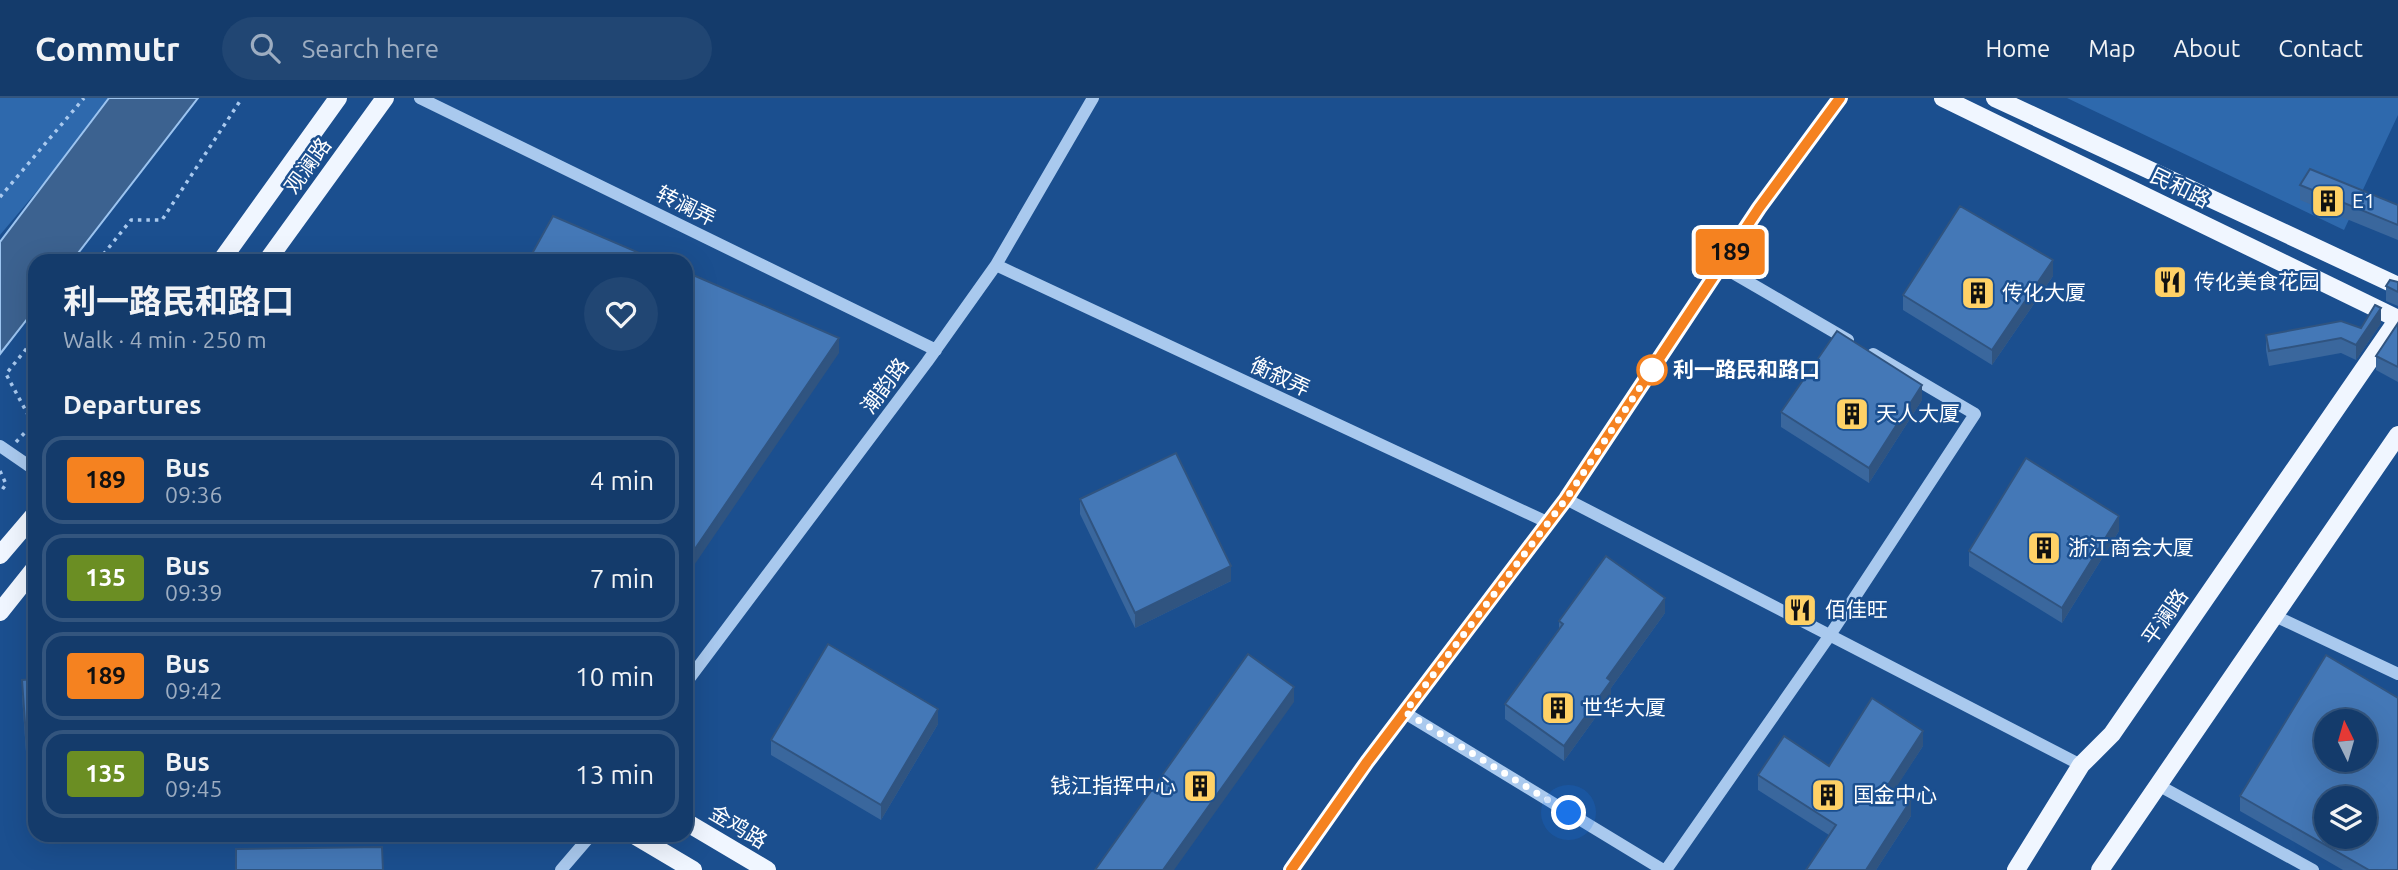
<!DOCTYPE html>
<meta charset="utf-8">
<style>
body{margin:0;font-family:Ubuntu,"Noto Sans SC",sans-serif;background:#214673;color:#f1f3f6;height:100vh;display:flex;flex-direction:column;font-size:26px;white-space:nowrap}
*{box-sizing:border-box;margin:0}
p{font-size:23px;color:#9dadc1}
.icon{flex:none;width:38px;height:38px;fill:none;stroke:currentColor;stroke-width:2;stroke-linecap:round;stroke-linejoin:round}
.map{position:relative;flex:1;overflow:hidden}
.details{position:absolute;left:28px;top:156px;width:665px;height:588px;display:flex;flex-direction:column;background:#143b6b;border-radius:21px;box-shadow:0 7px 28px #0002,0 0 0 2px #33557e}
.details>*{flex:none}
.badge{padding:0 14px;border-radius:5px;font-size:24px;line-height:46px}
.needle{width:46px;rotate:355deg}
.fabs{position:absolute;left:2314px;top:611px;display:grid;gap:14px}
.fabs a{display:grid;place-items:center;width:63px;height:63px;border-radius:50%;background:#143b6b;box-shadow:0 7px 28px #0002,0 0 0 2px #33557e;font-size:35px}
.you{position:absolute;width:35px;height:35px;margin:-18px;border:5px solid #fff;border-radius:50%;background:#1a73e8;box-shadow:0 0 0 10px #1a73e833}
.map>.badge{position:absolute;translate:-50% -50%;box-shadow:0 0 0 4px #fff}
h2{padding:0 35px;font-size:26px;line-height:63px}
.round{display:grid;place-items:center;flex:none;width:74px;height:74px;border-radius:37px;background:#214673}
.summary{display:flex;align-items:center;justify-content:space-between;height:119px;padding:0 35px}
h1{font-size:33px;font-weight:700;line-height:52px}
ul{padding:0;list-style:none}
li{display:flex;align-items:center;gap:21px;height:88px;margin:0 14px 10px;padding:0 21px;border:4px solid #33557e;border-radius:21px}
li div{flex:1}
li b{display:block;font-size:26px}
li em{font-style:normal}
li .badge{min-width:77px;font-weight:700;text-align:center}
header{display:flex;align-items:center;gap:42px;box-sizing:border-box;height:98px;padding:0 35px;background:#143b6b;border-bottom:2px solid #33557e}
header strong{font-size:33px}
nav{display:flex;gap:38px;margin-inline-start:auto;font-size:24px}
.search{width:490px;height:63px;background:#214673;display:flex;align-items:center;gap:18px;box-sizing:border-box;padding:0 24px;border-radius:38px;color:#9dadc1;font-size:26px}
.map>svg:first-child{display:block}
</style>
<header>
<strong>Commutr</strong>
<div class="search"><svg class="icon" aria-label="search" viewBox="0 0 24 24"><circle cx="10" cy="10" r="6"/><path d="M15 15l6 6"/></svg>Search here</div>
<nav><a>Home</a><a>Map</a><a>About</a><a>Contact</a></nav>
</header>
<div class="map">
<svg width="2398" height="772" viewBox="0 0 2398 772">
<rect width="100%" height="100%" fill="#1b4f8f"/>
<path fill="#2e69ad" d="M0,0H115L0,137Z
M2067,0H2398V17L2344,132Z"/>
<path fill="#3c6290" stroke="#9cc4f0" stroke-width="2" d="M109,0H198L72,163H35V211L0,256V144Z"/>
<g fill="none" stroke-linecap="round" stroke-linejoin="round">
<path stroke="#a9c9ee" stroke-width="3.5" stroke-dasharray="3.5 5" stroke-linecap="butt" d="M0,99L84,0
M98,163L131,122H162L242,0
M16,344L33,326L6,276L35,240
M0,373L6,386L0,395"/>
<path stroke="#a9c9ee" stroke-width="12" d="M420,0L936,252
M996,167L1549,425
M1721,168L1848,242
M0,348L35,372
M1566,401L2081,667
M2275,518L2398,576
M686,585L927,264L996,167L1093,0
M1405,615L1663,772
M2158,687L2313,772
M561,772L591,737
M1291,772L1367,664L1566,401L1759,110L1840,0
M1666,772L1830,537L1975,316L1873,256"/>
<path stroke="#f0f6ff" stroke-width="18" d="M1943,0L2398,221L2112,636L2081,667L2016,772
M1995,0L2398,188
M221,163L338,0
M267,163L385,0
M0,457L35,416
M0,514L35,470
M686,724L767,772
M634,737L693,772
M2100,772L2398,337"/>
</g>
<path fill="#3a679d" d="M2300,87L2398,107V142L2300,102Z
M2053,178L1992,267L1903,212V197Z
M2398,184V208L2386,203V188Z
M2381,225L2356,262L2341,255L2269,268L2266,252V237L2361,230Z
M2398,225V284L2376,272V258Z
M1922,302L1869,385L1781,329V314Z
M1080,401L1231,483L1135,530L1080,416Z
M2119,433L2062,525L1969,468V453Z
M1665,515L1611,590V598L1564,663L1505,621V606L1559,531V523Z
M35,581V710H30L22,598V582Z
M938,626L881,722L771,657V642Z
M1923,648L1894,692L1911,718L1876,772H1806L1829,737L1758,692V677L1829,668Z
M2240,698L2398,772H2343L2240,713Z"/>
<path fill="#305480" d="M2053,162V178L1992,267V252Z
M2381,210V225L2356,262V247Z
M839,240V255L686,479V464Z
M1922,287V302L1869,385V370Z
M2119,418V433L2062,525V510Z
M1231,468V483L1135,530V515Z
M1665,500V515L1611,590V598L1564,663V648L1607,580Z
M1294,589V604L1174,772H1163Z
M938,611V626L881,722V707Z
M1923,633V648L1888,702V687Z
M1911,702V718L1876,772H1866Z"/>
<path fill="#4478b7" stroke="#305480" stroke-width="2" fill-rule="evenodd" d="M2310,71L2398,107V127L2300,87Z
M1960,108L2053,162L1992,252L1903,197Z
M553,118L658,163H528Z
M686,174L839,240L686,464Z
M2390,182L2398,184V194L2386,188Z
M2375,207L2381,210L2356,247L2341,240L2269,253L2266,237L2341,223L2361,230Z
M2398,225V269L2376,258Z
M1837,233L1922,287L1869,370L1781,314Z
M1176,355L1231,468L1135,515L1080,401Z
M2026,360L2119,418L2062,510L1969,453Z
M1606,458L1665,500L1607,580L1611,583L1564,648L1505,606L1563,526L1559,523Z
M828,546L938,611L881,707L771,642Z
M1248,556L1294,589L1163,772H1095Z
M2326,557L2398,600V772H2369L2240,698ZM2326,623H2364V662H2326ZM2326,700H2364V738H2326Z
M35,581V695H30L22,582Z
M1872,600L1923,633L1888,687L1911,702L1866,772H1806L1836,727L1758,677L1784,638L1829,668Z
M382,749L383,772H236V751Z"/>
<g fill="none" stroke-linecap="round" stroke-linejoin="round">
<g stroke="#fff" stroke-width="16">
<path id="line" d="M1291,772L1367,664L1566,401L1759,110L1840,0"/>
</g>
<use href="#line" stroke="#f58220" stroke-width="10"/>
<path stroke="#fff" stroke-width="7" stroke-dasharray="0 12.6" d="M1569,715L1405,614L1566,401L1659,261L1652,272"/>
</g>
<defs>
<g id="building-square" transform="scale(1.75)"><rect x="-9" y="-9" width="18" height="18" rx="4" fill="#ffd166" stroke="#1b4f8f"/><path d="M-4-6H4V6H1V3H-1V6H-4ZM-2.5-4.3h1.7v1.8h-1.7ZM.8-4.3h1.7v1.8H.8ZM-2.5-1h1.7V.8h-1.7ZM.8-1h1.7V.8H.8Z" fill="#111"/></g>
<g id="restaurant-square" transform="scale(1.75)"><rect x="-9" y="-9" width="18" height="18" rx="4" fill="#ffd166" stroke="#1b4f8f"/><path d="M-5-6h1v4h1v-4h1v4h1v-4h1v5L-1.5 .5V6h-2V.5L-5-1ZM5-6V6H3V1.5H1.5Q1.5-4 5-6Z" fill="#111"/></g>
</defs>
<g fill-rule="evenodd">
<use href="#building-square" x="2328" y="103"/>
<use href="#restaurant-square" x="2170" y="184"/>
<use href="#building-square" x="1978" y="195"/>
<use href="#building-square" x="1852" y="316"/>
<use href="#building-square" x="2044" y="450"/>
<use href="#restaurant-square" x="1800" y="512"/>
<use href="#building-square" x="1558" y="610"/>
<use href="#building-square" x="1200" y="688"/>
<use href="#building-square" x="1828" y="697"/>
</g>
<circle fill="#fff" stroke="#f58220" stroke-width="3.5" cx="1652" cy="272" r="14"/>
<g text-anchor="middle" stroke-width="5" stroke-linejoin="round" paint-order="stroke">
<g font-size="21" fill="#fff" stroke="#1b4f8f">
<text transform="translate(308 68) rotate(-54)" y="7">观澜路</text>
<text transform="translate(2180 90) rotate(26)" y="7">民和路</text>
<text transform="translate(686 108) rotate(26)" y="7">转澜弄</text>
<text transform="translate(1280 279) rotate(25)" y="7">衡叙弄</text>
<text transform="translate(885 288) rotate(-53)" y="7">潮韵路</text>
<text transform="translate(2165 519) rotate(-55)" y="7">平澜路</text>
<text transform="translate(738 729) rotate(31)" y="7">金鸡路</text>
</g>
<g font-size="21" fill="#fff" stroke="#1b4f8f" text-anchor="start">
<text x="2352" y="110">E1</text>
<text x="2194" y="191">传化美食花园</text>
<text x="2002" y="202">传化大厦</text>
<text x="1876" y="323">天人大厦</text>
<text x="2068" y="457">浙江商会大厦</text>
<text x="1825" y="519">佰佳旺</text>
<text x="1582" y="617">世华大厦</text>
<text x="1176" y="695" text-anchor="end">钱江指挥中心</text>
<text x="1853" y="704">国金中心</text>
</g>
<g font-size="21" font-weight="bold" fill="#fff" stroke="#1b4f8f" text-anchor="start">
<text x="1673" y="279">利一路民和路口</text>
</g>
</g>
</svg>
<div class="fabs">
<a><svg class="needle" viewBox="-14 -14 28 28"><path d="M0-13l5 13h-10z" fill="#e53935"/><path d="M0 13l5-13h-10z" fill="#9dadc1"/></svg></a>
<a><svg class="icon" aria-label="layers" viewBox="0 0 24 24"><path d="M12 4l9 5-9 5-9-5zM3 14l9 5 9-5"/></svg></a>
</div>
<div class="you" style="left:1569px;top:715px"></div>
<b class="badge" style="left:1730px;top:154px;background:#f58220;color:#111">189</b>
<section class="details">
<div class="summary"><div><h1>利一路民和路口</h1><p>Walk · 4 min · 250 m</p></div><a class="round"><svg class="icon" aria-label="heart" viewBox="0 0 24 24"><path d="M12 20l-8-8c-3-5 5-10 8-4 3-6 11-1 8 4z"/></svg></a></div>
<h2>Departures</h2>
<ul>
<li><span class="badge" style="background:#f58220;color:#111">189</span><div><b>Bus</b><p>09:36</p></div><em>4 min</em></li>
<li><span class="badge" style="background:#6b8e23;color:#fff">135</span><div><b>Bus</b><p>09:39</p></div><em>7 min</em></li>
<li><span class="badge" style="background:#f58220;color:#111">189</span><div><b>Bus</b><p>09:42</p></div><em>10 min</em></li>
<li><span class="badge" style="background:#6b8e23;color:#fff">135</span><div><b>Bus</b><p>09:45</p></div><em>13 min</em></li>
</ul>
</section>
</div>
